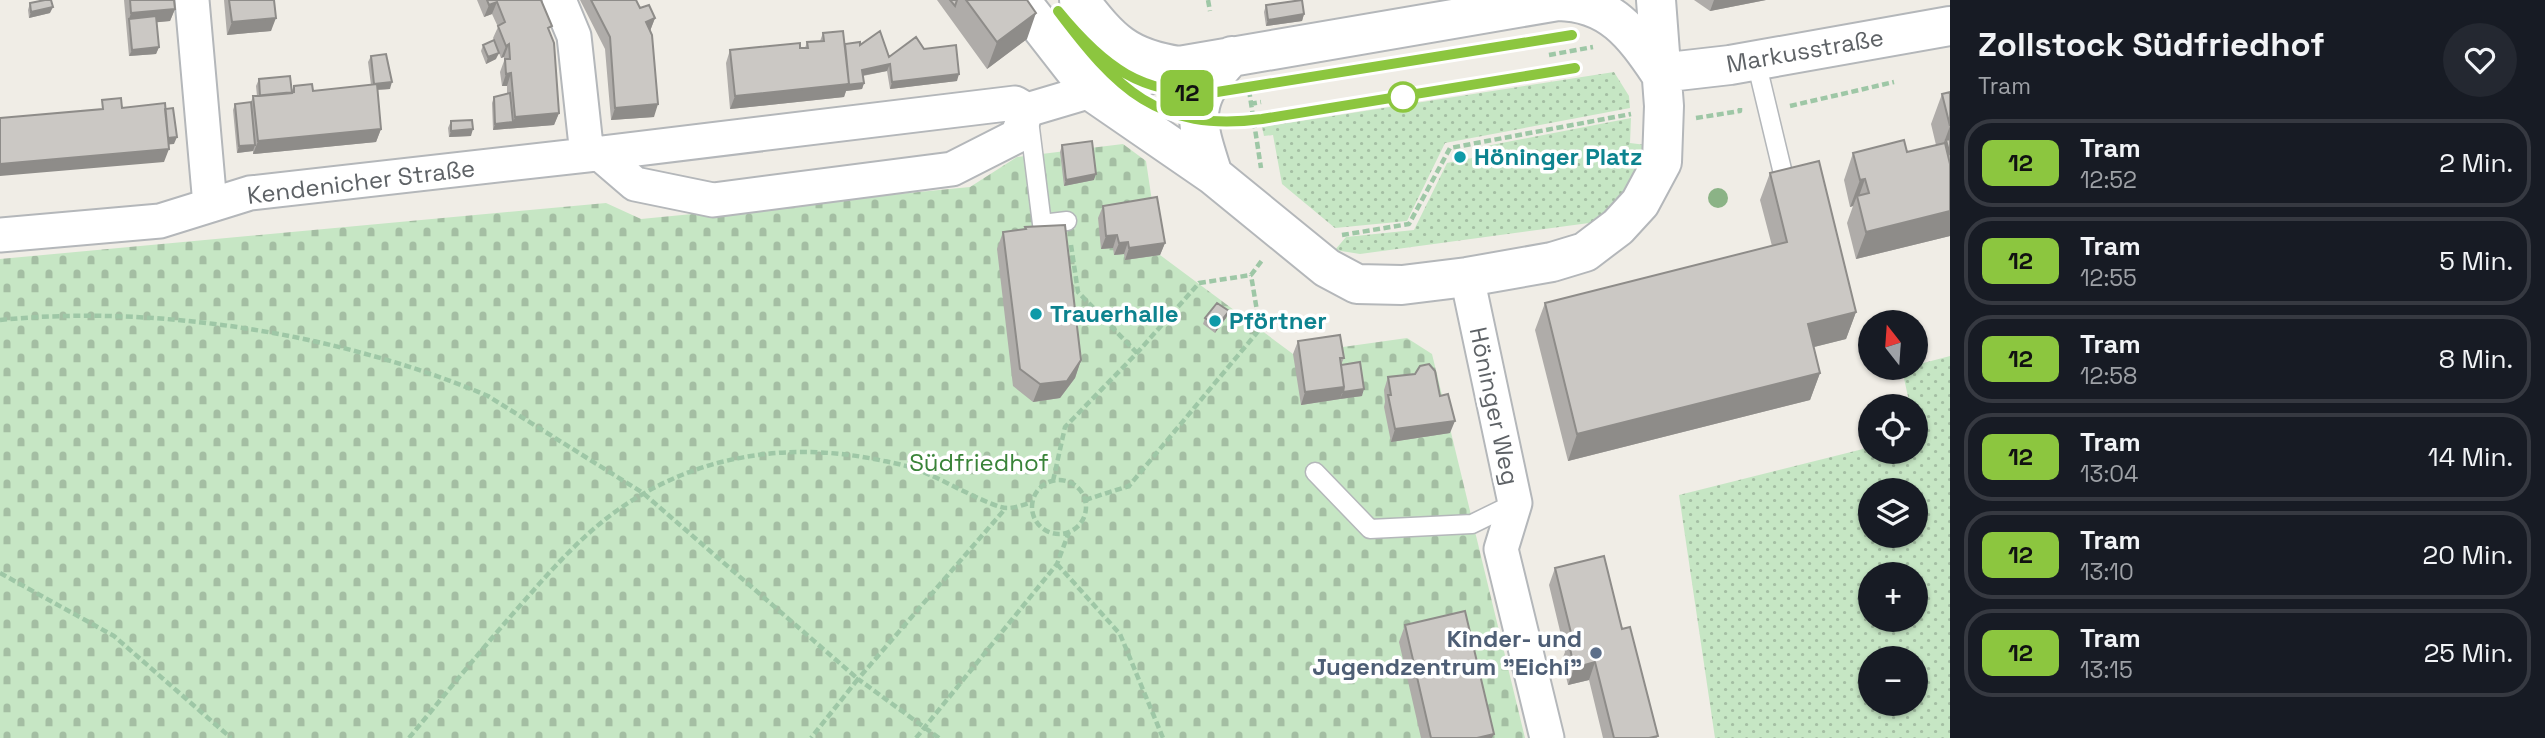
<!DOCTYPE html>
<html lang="de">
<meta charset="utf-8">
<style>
body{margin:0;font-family:"Space Grotesk",sans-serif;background:#242831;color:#f1f3f6;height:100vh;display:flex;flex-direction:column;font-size:26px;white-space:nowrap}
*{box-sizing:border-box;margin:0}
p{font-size:23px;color:#9ea1a6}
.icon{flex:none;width:38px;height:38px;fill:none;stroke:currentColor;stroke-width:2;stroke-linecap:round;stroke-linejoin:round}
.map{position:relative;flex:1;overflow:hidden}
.side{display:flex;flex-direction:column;background:#171b24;width:595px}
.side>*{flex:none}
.badge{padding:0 14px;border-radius:10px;font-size:24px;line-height:46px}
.needle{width:46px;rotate:343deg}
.fabs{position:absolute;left:1858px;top:310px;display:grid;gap:14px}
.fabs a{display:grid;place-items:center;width:70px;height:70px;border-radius:50%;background:#171b24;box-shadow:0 2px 5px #0004;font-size:35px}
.map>.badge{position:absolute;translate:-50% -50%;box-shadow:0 0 0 4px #fff}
.round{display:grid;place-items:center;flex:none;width:74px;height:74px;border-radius:37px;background:#242831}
.summary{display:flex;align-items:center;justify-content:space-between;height:119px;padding:0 28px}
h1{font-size:33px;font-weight:600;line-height:52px}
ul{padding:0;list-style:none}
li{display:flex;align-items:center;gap:21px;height:88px;margin:0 14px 10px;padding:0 14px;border:4px solid #363941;border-radius:28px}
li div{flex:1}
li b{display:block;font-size:26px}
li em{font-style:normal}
li .badge{min-width:77px;font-weight:700;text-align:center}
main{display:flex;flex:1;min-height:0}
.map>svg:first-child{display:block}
</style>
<main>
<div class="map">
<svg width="1950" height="738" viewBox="0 0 1950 738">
<defs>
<pattern id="grass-dots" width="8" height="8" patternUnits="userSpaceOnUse" patternTransform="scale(1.75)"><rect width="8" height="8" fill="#c6e6c4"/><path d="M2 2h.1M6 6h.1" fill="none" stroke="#a4bea3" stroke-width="1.8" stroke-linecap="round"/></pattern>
<pattern id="cemetery-stones" width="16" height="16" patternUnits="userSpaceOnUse" patternTransform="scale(1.75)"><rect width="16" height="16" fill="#c6e6c4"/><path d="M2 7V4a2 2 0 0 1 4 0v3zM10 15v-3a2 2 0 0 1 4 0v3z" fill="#a4bea3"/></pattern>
</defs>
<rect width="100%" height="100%" fill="#f0ede6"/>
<path fill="url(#grass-dots)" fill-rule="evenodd" d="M1614,72L1629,96L1630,108L1445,143L1407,221L1335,228L1282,184L1273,135L1264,136L1262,127Z
M1631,118L1630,143L1646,145C1634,184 1623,201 1589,223L1360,254L1335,250L1346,237L1414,230L1447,163L1472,158L1476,148Z
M1950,356V738H1715L1679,495L1871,447V452H1916V406H1910L1902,369L1916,368V365ZM1871,490H1916V536H1871ZM1916,574V620H1871V574ZM1916,658V704H1871V658Z"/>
<path fill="url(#cemetery-stones)" d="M1123,144L1146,161L1160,255L1293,354L1407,338L1432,354L1525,738H0V259L606,203L641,219L970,187L1017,157Z"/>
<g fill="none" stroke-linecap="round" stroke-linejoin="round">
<g stroke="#b4b7ba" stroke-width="21">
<path id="service" d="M1756,61L1785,182
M1029,120L1042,224L1067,221
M1315,472L1370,529L1472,524L1515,503"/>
</g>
<g stroke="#b4b7ba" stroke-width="37">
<path id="minor" d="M192,0L210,205
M559,0L574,36L587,155
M600,154L635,184L713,200L952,169L1017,136L1027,110L1091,91
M0,235L160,221L250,193L587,155L1015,103L1027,110
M1467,277L1515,503L1501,549L1547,738"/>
</g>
<g stroke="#b4b7ba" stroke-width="42">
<path id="tertiary" d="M1020,0L1091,91L1213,175L1327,268L1357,284L1402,285L1467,277L1552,262L1585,252L1618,227L1640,203L1662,162L1664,106L1656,0
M1079,0C1111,41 1126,58 1179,66
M1660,73L1730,65L1950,26
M1091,91L1179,66L1558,1C1610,2 1633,33 1660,73
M1213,175C1195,119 1188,102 1232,56"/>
</g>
<path stroke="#9ec7a6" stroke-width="4.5" stroke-dasharray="7 3.5" stroke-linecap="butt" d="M1208,0L1210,11
M1549,55L1593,47
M1249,90L1261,168
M1250,104L1261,102
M1790,106L1894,82
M1696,118L1740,111V108
M1342,235L1409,224L1450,148L1631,114
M1071,245L1078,292L1137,353
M0,320C157,304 342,334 488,396L643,493L858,679L811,738
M1032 507a27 27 0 1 1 54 0a27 27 0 1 1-54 0Z
M1053,481L1065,427L1137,353L1199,283L1251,275L1263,259
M1085,500L1129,486L1260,329L1251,275
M1057,564L1120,634L1163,738
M0,573L114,636L231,738
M409,738C447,692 485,645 525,600C560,560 596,520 643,494C717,451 802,443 884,461C900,464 916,468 930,475C945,481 995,509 1008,508C1016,508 1025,504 1033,502
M916,738L1057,564L1069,532
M939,738L858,679L1005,509"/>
<use href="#service" stroke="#fff" stroke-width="18"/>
<use href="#minor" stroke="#fff" stroke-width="33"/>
<use href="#tertiary" stroke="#fff" stroke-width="38"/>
<path stroke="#b5b6b6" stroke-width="2" d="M1058,11C1117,89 1156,133 1262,119L1575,68
M1104,60C1134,81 1166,93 1202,93L1399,64L1571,35"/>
</g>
<circle fill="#8bb386" cx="1718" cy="198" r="10"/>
<path fill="#afaca9" d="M124,0H174L175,9L170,21L156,22L159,47L156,54L129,56Z
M224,0H274L271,31L227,35Z
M477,0H541L549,33L559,113L554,125L493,130L492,103L494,97L507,94V86H502L500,72L504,61V57L501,58L493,38L498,27L492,14L484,17Z
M580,0H636L640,8L655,18L650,31L654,117L611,120L605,49Z
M937,0H1027V39L987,69Z
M1694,0H1766L1710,11Z
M30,3L50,13L29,18L28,10Z
M1266,5L1304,14L1302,21L1266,26L1264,12Z
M823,33L845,44L860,45L889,57L924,49L957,81L890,89L887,71L863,76L864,83L862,89L846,91L844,97L730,109L726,63L730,50L805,48L807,42L820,41Z
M483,45L496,59L486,64L481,51Z
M371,56L390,89L377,90L381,129L376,142L253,154V151L237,153L233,110L235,104L251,102L253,96H257L256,86L259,79L291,92L294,86L313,91L371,85L368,62Z
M1950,92V236L1856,259L1847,223L1853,206L1850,207L1844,180L1853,153L1907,152L1936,145L1931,124L1942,94Z
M451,121L471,136L449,137L448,128Z
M1062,145L1094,180L1064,186L1060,152Z
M1770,173L1856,312L1846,339L1814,347L1820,373L1810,400L1568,461L1535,330L1545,303L1772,246L1760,200Z
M1103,206L1165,243L1160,255L1125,260L1124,254L1114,255L1113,248L1101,249L1098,218Z
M1025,227L1081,360L1075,378L1060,398L1033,402L1013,386L997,249L1003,232L1025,229Z
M1229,311L1226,318L1215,333L1203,324L1205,318Z
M1298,341L1344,358L1341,365L1362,396L1340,399V398V399L1301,405L1293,354Z
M1388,377L1440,396L1450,433L1391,442L1384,407L1385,402L1384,390Z
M1555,568L1622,629L1657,738H1603L1589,680L1568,685L1562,660L1565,652L1549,585Z
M1405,625L1492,738H1421L1399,642Z"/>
<path fill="#8e8c89" d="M1714,0H1766L1710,11Z
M497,2L492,14L484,17L489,5Z
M53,7L50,13L29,18L31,12Z
M175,9L170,21L129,25V19L131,13Z
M1036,13L1027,39L987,69L997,42Z
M1304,14L1302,21L1266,26L1268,20Z
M276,18L271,31L227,35L232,22Z
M655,18L650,31L646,22Z
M509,44L504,57L501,58L506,46Z
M159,47L156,54L129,56L132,50Z
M499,53L496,59L486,64L488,57Z
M890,64L887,71L860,76L862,70Z
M511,73L507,86H502L506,74Z
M959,74L957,81L890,89L892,82Z
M392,82L390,89L372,90L374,84Z
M864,83L862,89L846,91L844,97L730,109L735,96Z
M658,104L654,117L611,120L615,108Z
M559,113L554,125L493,130L495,124L513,122L515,117Z
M1950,126V153L1946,140L1940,156H1939Z
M381,129L376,142L253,154L258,141Z
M473,129L471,136L449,137L451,131Z
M177,137L174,144L163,145L165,138Z
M255,145L253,151L237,153L239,146Z
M169,149L164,162L0,176V164Z
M1096,174L1094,180L1064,186L1066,180Z
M1865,179L1858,199L1857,196L1853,206L1850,207L1860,180Z
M1950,211V236L1856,259L1866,232Z
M1117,235L1113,248L1101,249L1106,236Z
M1128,242L1124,254L1114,255L1119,243Z
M1165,243L1160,255L1125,260L1129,248Z
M1229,311L1226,318L1215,333L1217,326Z
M1856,312L1846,339L1798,351L1808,324Z
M1081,360L1075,378L1060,398L1033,402L1040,384Z
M1820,373L1810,400L1568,461L1577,434Z
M1344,387L1340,399L1301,405L1305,392Z
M1364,389L1362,396L1340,399L1343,392Z
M1455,421L1450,433L1391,442L1395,429Z
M1595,662L1589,680L1568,685L1574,668Z
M1494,734L1492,738H1477Z"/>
<path fill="#cbc8c4" stroke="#8e8c89" stroke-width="2" d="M45,0H51L53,7L31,12L30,3Z
M130,0H174L175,9L131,13Z
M229,0H274L276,18L232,22Z
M487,0H541L552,26L548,28L554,43L559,113L515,117L511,73L506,74L505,59H510L509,44L506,46L498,26L505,22L497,2L489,5Z
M591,0H636L640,8L649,5L655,18L646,22L652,35L658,104L615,108L610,37Z
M950,0H957L955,6Z
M966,0H1027L1036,13L997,42Z
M1302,0L1304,14L1268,20L1266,5Z
M156,16L159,47L132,50L129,19Z
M843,31L849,84L735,96L730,50L800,43V48H808L807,42L824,41L823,33Z
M880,31L889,57L916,37L924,49L956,45L959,74L892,82L890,64L862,70L864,83L846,85L849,84L845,44L860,42V45Z
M494,40L499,53L488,57L483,45Z
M386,54L392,82L374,84L371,56Z
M290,76L292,93L260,96L259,79Z
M312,84L313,91L377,84L381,129L258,141L253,96L294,92V86Z
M1950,92V126L1942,94Z
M510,93L513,122L495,124L494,97Z
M121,98L122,108L165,103L169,149L0,164V118L103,109L102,100Z
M251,102L255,145L239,146L235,104Z
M173,108L177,137L168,138L165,109Z
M472,120L473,129L451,131V121Z
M1950,139V155L1946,140Z
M1904,140L1907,152L1945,143L1950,164V211L1866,232L1857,196L1869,193L1865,179L1860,180L1853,153Z
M1092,141L1096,174L1066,180L1062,145Z
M1819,161L1856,312L1808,324L1820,373L1577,434L1545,303L1787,242L1770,173Z
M1157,197L1165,243L1129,248L1128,242L1119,243L1117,235L1106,236L1103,206Z
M1065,225L1081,360L1067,381L1040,384L1020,369L1003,232L1026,229L1025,227Z
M1217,303L1229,311L1217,326L1205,318Z
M1340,335L1344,358H1340L1344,387L1305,392L1298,341Z
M1360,362L1364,389L1343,392L1344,387L1341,365Z
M1429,364L1435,371L1440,396L1448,394L1455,421L1395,429L1388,395H1391L1388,377L1415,374L1420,366Z
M1604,556L1622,629L1630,627L1658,736L1649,738H1614L1595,662L1574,668L1569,643L1573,641L1555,568Z
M1465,611L1494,734L1477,738H1431L1405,625Z"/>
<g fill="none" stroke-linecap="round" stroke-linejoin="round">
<g stroke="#fff" stroke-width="16">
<path id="line" d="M1572,35L1217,92C1142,97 1103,66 1058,11C1116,88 1158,133 1262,119L1575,68"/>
</g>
<use href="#line" stroke="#8cc63f" stroke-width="10"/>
</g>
<circle fill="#fff" stroke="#8cc63f" stroke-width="3.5" cx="1403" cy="97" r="14"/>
<g fill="#0f9aa8" stroke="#fff" stroke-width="2.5">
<circle cx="1460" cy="157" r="7"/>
<circle cx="1036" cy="314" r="7"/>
<circle cx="1215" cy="321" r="7"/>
</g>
<circle fill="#5c6f8a" stroke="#fff" stroke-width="2.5" cx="1596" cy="653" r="7"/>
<g text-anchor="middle" stroke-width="7" stroke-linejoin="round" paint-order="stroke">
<g font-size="24" fill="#5e6266" stroke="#fff">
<text transform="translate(1805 51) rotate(-10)" y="8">Markusstraße</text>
<text transform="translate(361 182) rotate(-7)" y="8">Kendenicher Straße</text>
<text transform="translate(1494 406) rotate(78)" y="8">Höninger Weg</text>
</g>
<g font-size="24" font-weight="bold" fill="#0d838f" stroke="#fff" text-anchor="start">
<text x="1474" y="165">Höninger Platz</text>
<text x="1050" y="322">Trauerhalle</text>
<text x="1229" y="329">Pförtner</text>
</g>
<g font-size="24" fill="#398338" stroke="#fff">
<text x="979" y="471">Südfriedhof</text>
</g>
<g font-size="24" font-weight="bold" fill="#4e5e75" stroke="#fff" text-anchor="end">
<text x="1582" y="647">Kinder- und<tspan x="1582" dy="28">Jugendzentrum "Eichi"</tspan></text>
</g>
</g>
</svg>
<div class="fabs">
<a><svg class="needle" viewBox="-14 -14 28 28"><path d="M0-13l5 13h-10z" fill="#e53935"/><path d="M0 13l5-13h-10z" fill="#9ea1a6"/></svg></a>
<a><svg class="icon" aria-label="locate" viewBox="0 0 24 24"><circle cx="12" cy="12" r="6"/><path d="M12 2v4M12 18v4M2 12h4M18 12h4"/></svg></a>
<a><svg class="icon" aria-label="layers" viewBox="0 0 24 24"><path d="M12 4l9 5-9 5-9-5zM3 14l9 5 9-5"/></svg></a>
<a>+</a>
<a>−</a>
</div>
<b class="badge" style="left:1187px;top:93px;background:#8cc63f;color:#111">12</b>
</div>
<section class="side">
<div class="summary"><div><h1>Zollstock Südfriedhof</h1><p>Tram</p></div><a class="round"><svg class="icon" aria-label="heart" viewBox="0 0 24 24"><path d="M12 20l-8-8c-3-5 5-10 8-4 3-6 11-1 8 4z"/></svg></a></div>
<ul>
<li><span class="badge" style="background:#8cc63f;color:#111">12</span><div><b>Tram</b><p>12:52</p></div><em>2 Min.</em></li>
<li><span class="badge" style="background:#8cc63f;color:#111">12</span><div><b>Tram</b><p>12:55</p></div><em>5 Min.</em></li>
<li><span class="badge" style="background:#8cc63f;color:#111">12</span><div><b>Tram</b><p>12:58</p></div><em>8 Min.</em></li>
<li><span class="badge" style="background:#8cc63f;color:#111">12</span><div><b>Tram</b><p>13:04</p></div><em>14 Min.</em></li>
<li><span class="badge" style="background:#8cc63f;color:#111">12</span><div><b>Tram</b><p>13:10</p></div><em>20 Min.</em></li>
<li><span class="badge" style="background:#8cc63f;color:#111">12</span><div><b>Tram</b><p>13:15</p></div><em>25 Min.</em></li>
</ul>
</section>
</main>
